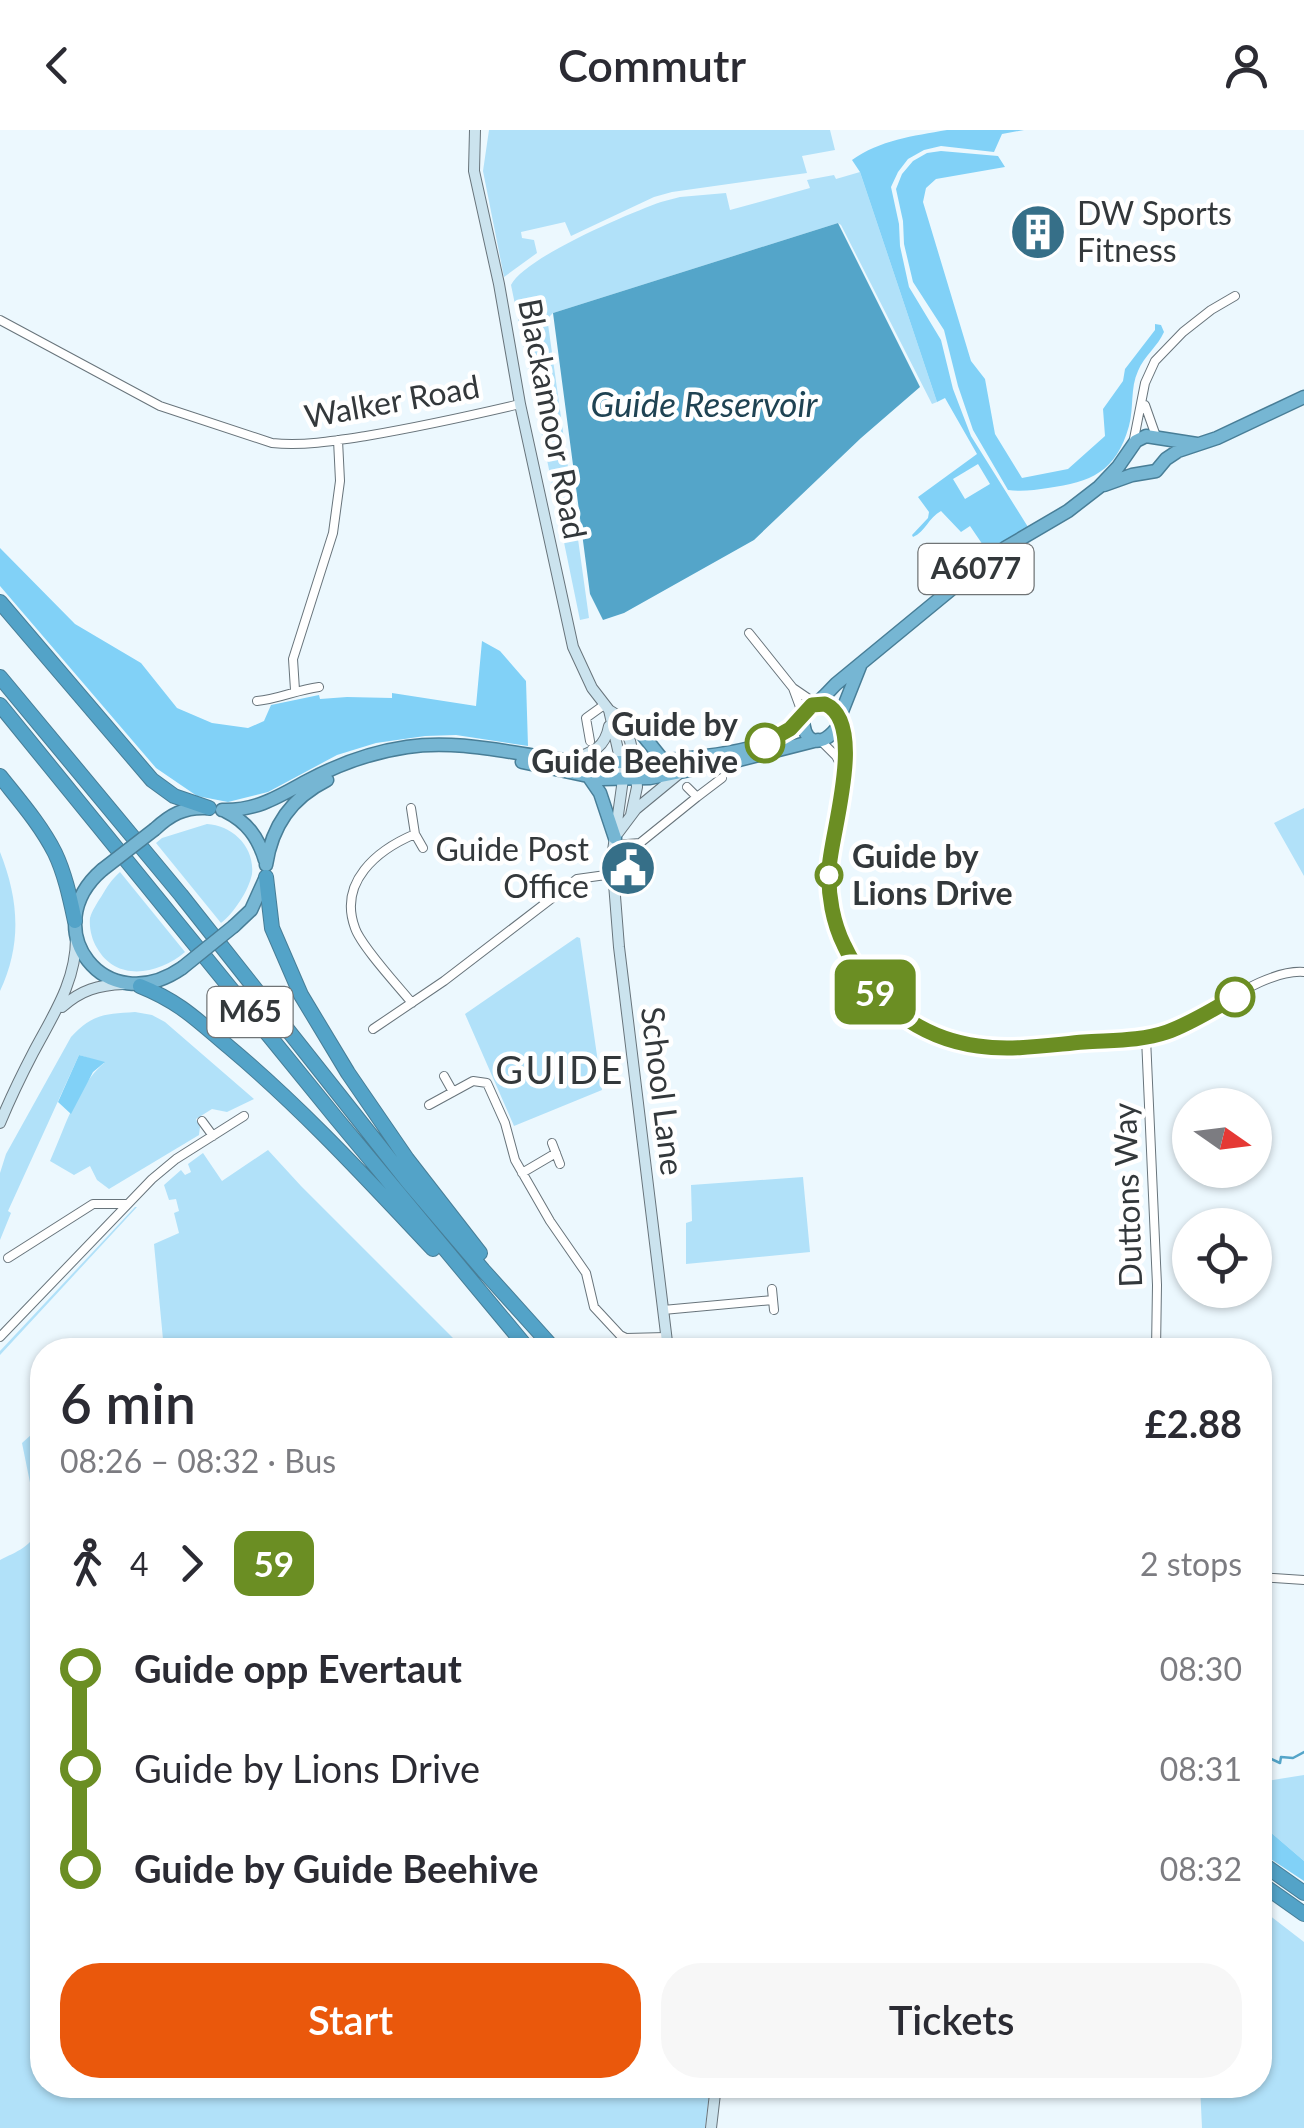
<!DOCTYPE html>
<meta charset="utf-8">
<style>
body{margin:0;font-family:Lato,sans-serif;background:#f7f7f7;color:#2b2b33;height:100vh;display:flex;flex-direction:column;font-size:38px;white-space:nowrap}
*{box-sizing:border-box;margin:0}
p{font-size:32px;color:#7c7c81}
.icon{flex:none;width:55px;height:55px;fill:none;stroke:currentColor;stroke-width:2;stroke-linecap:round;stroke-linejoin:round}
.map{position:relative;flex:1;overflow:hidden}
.details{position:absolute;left:30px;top:1208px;width:1242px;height:760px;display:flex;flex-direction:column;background:#fff;border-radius:40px;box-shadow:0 2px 8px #0004}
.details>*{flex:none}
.badge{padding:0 20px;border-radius:15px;font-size:35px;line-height:65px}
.needle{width:65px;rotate:104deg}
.buttons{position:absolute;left:1172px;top:958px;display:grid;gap:20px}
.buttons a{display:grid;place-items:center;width:100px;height:100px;border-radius:50%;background:#fff;box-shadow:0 2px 8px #0004;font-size:50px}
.map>.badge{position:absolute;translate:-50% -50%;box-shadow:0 0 0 5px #fff}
.legs{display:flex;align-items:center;gap:15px;height:110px;padding:0 30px;font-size:32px}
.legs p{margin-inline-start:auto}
.headline{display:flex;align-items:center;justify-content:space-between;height:170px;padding:0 30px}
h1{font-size:55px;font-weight:600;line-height:75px}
.cta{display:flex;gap:20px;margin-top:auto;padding:20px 30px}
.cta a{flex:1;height:115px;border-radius:40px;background:#ea580c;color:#fff;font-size:40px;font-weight:600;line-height:115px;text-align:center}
.cta a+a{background:#f7f7f7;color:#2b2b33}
ul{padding:0 30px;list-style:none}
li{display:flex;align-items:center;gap:35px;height:100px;font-size:38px}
li i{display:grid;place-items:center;width:15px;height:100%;margin:0 12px;background:currentColor}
li i::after{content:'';width:25px;height:25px;margin:-12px;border:8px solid;border-radius:50%;background:#fff}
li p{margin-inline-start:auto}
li:first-child i{background:linear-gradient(#0000 50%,currentColor 0)}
li:last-child i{background:linear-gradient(currentColor 50%,#0000 0)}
header{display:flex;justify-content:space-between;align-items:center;height:130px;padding:0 30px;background:#fff;font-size:45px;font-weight:600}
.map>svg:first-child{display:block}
</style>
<header><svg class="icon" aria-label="back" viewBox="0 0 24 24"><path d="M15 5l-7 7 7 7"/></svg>Commutr<svg class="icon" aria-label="person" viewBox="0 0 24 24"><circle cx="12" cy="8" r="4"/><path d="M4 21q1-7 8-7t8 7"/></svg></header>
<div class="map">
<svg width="1304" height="1998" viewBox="0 0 1304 1998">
<rect width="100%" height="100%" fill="#ecf8fe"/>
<path fill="#b1e1f9" d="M489,0H830L835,20L802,26L807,43L672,62L654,67L571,106L565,92L521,102L522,108L534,110L537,123L504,147L483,41Z
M860,42L937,272L932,274L841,95L838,93L553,183L549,187L548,194L589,488L580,490L511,155C525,127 630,83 661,72L680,67L726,63L730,80L810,58L807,50L834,45L836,49Z
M1304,678V746L1274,693Z
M207,694C232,695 255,717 252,744C249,760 234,783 221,793L156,713L162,708Z
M0,722C19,770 22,814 0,861Z
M120,742L185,822C159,844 117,853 97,818C92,810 89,798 90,788C92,781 97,773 101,767C107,757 111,750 120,742Z
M577,807L580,808L602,960L514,996L465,884Z
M135,882L152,885L165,892L254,969L227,982L212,979L196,989L200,997L199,1005L109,1059L97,1050L90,1036L74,1045L50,1031C65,998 76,957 104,933L79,925L8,1081L11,1083L0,1110V1043L6,1024L71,907C92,884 105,884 135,882Z
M268,1020L301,1056L465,1220H164L154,1114L179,1103L174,1083L179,1081L176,1069L169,1070L164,1055L181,1040L185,1045L191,1042L188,1034L203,1023L222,1051Z
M803,1047L810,1122L686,1134V1093L692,1091L691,1055Z
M135,1077H137L0,1225V1221Z
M42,1255V1955H710L705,1998H0V1430C16,1422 33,1416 39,1397L22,1313L32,1304L31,1293Z
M1304,1645V1731L1260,1693V1652Z
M1260,1778L1304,1812V1998H1202L1200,1955H1260Z"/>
<path fill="#81d1f7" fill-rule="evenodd" d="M947,0H1024L1002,4L994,22L941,16L924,20L908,29L898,42L891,57L899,94L900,116L909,157L941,210L953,259L971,306L1028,397L987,421L970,396L961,402L941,381C929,387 925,402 913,407L912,405L928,388L929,382L918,367L977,324L945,268L937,272L860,42L852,30C880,10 913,6 947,0ZM978,334L990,354L965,369L953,349Z
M941,21L998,26L1005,37L936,49L926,58L923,72L971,231L985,249L995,304L1022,348L1068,339L1105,306L1103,279L1123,251L1125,239L1155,200V194L1161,195L1164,202C1158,216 1144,226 1138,241C1130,258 1134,278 1129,296C1116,342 1091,352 1048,358C1035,360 1021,362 1008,360L973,300L958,256L944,200L913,152L904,114L903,91L896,59L902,44L913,31L927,23Z
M0,418L75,494L141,533L177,578L212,593L248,598L264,591L271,575L319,565L320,569L347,567L392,568V563L476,576L482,511L500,521L526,551L528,616L456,605L425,606L376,613L337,625L268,662L228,672L197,666L156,638L0,456Z
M79,925L105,932L93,942L71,984L58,972Z
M1260,1693L1304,1731V1751L1260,1722Z"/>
<path fill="#54a5c9" d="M838,93L920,257L861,308L754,410L624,483L603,490L590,464L553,183Z"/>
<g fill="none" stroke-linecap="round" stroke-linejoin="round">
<path stroke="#54a5c9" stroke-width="2.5" d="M1260,1631L1267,1627L1280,1633L1281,1627L1293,1628L1304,1622"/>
<g stroke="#68747b" stroke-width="10">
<path id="minor" d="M0,190L160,276L272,313C304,316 334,311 366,306C418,297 469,286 520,274
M1145,275L1157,309
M1133,314L1145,253L1155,231L1183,202L1211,180L1235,166
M749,503L793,558
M295,560L293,529L333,403L340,351L338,310
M257,571C279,569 296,560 319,557
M803,585L793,558L815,573
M840,595C854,649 831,687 829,738C828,758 832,779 838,798C857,861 912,905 976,916C1011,921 1048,915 1083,912C1112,910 1145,912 1173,900C1211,883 1264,839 1304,842
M590,611L586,588L604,575
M821,611L836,626L843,639
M687,657L697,667L722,648
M411,678L415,704L423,718
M614,715L640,713L697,667
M412,873C399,857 361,816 355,798C338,752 377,720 415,704
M373,899L444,851L577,749L613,744
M1146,908L1157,1155L1156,1220
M444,946L453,962
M429,975L473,951L487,953L505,993L515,1030L550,1091L586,1143L594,1177L620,1205L626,1208L666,1207
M202,991L213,1006
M552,1013L560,1034
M522,1043L556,1023
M8,1128L93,1074H127
M772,1159L774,1180
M663,1180L773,1170
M0,1207L152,1049L176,1029L244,986
M1260,1447L1304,1450"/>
</g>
<g stroke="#68747b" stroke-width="12">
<path id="secondary" d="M475,0L474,41L499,154L520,274L573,517L592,558L609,580L620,587L630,611L635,632L637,657L631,685
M609,580L621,633L623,649L612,728L619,817L668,1220
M573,629C593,622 605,618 609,596
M618,703L636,679L681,642
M62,877C81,860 98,855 124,854
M0,993C10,969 21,946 33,923C53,885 76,852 76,808
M711,1998L716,1955"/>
</g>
<g stroke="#487e97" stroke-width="15">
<path id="trunk" d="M1104,355L1132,345L1156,341L1166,329L1178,321L1217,308L1304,267
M620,587L638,599L662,629
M803,588C805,646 875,575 817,573
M839,589L860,536
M522,632L602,649L650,648L735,631L818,610
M589,647L600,663L615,708
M222,680C256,681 278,667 307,651C337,635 372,622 407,617C459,609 513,624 565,630C614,636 741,630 782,606C794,598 799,587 808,578C811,575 817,573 820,570C826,565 831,559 836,554L977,438L1005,418L1068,381L1099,357L1118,337L1136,311L1146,306L1197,314
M225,681C247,692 258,707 265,730
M155,699C170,685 184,677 206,678
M266,735C272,696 291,668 327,650
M102,740C35,798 105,891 182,838
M234,796L251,780L265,749"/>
</g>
<g stroke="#487e97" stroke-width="16">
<path id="motorway" d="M0,472L152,650L174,666L209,678
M0,547L181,765L408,1052L483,1140L555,1220
M0,575L336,988L529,1220
M0,646C19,670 41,695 55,723C65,744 70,768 75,791
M266,747L272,798L301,865L348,943L407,1029L480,1123
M140,856C180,872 197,890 229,917C303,979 367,1049 433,1119
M1260,1732L1304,1763
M1260,1753L1304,1784"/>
</g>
<use href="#minor" stroke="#fff" stroke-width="8"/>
<use href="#secondary" stroke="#cbe3ee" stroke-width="10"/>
<use href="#trunk" stroke="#76b6d3" stroke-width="12"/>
<use href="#motorway" stroke="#53a3c8" stroke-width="14"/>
<g stroke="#487e97" stroke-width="15" stroke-linecap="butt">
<path id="trunk-bridge" d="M102,740L155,699
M182,838L234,796"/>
</g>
<use href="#trunk-bridge" stroke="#76b6d3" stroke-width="12"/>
</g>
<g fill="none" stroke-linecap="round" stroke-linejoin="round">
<g stroke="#fff" stroke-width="22">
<path id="line-1" d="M765,613L790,599L812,575L825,574C868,593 830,705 829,740C828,765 833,793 844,815C869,869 918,908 978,916C1012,921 1049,915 1084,912C1112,910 1141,911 1167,902C1190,894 1213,879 1235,867"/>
</g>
<use href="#line-1" stroke="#6b8e23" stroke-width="15"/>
</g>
<defs>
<g id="building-disc" transform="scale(2.875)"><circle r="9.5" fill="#366f88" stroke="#fff"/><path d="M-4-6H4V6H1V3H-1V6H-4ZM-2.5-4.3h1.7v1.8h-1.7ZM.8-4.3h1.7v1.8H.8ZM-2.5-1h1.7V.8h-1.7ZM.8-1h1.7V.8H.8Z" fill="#fff"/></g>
<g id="civic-disc" transform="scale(2.875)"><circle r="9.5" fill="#366f88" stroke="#fff"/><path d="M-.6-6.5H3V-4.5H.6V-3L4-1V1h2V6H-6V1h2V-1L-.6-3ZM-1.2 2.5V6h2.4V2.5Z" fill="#fff"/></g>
</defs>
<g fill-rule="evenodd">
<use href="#building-disc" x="1038" y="102"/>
<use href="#civic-disc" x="628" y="738"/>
</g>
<g fill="#fff" stroke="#6b8e23" stroke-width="5">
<circle cx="765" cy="613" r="18"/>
<circle cx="829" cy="745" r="12"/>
<circle cx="1235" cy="867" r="18"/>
</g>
<g text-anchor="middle" stroke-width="9" stroke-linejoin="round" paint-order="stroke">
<g fill="#fff" stroke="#707476" stroke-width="2.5">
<rect x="918.5" y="414" width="115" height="50" rx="8"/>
<rect x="207.5" y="857" width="85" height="50" rx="8"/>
</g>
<g font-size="30" font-weight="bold" fill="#33383b">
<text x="976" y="449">A6077</text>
<text x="250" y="892">M65</text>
</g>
<g font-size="32" fill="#33383b" stroke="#fff" text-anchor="start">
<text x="1077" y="95">DW Sports<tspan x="1077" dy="37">Fitness</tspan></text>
<text x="589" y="731" text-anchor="end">Guide Post<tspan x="589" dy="37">Office</tspan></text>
</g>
<g font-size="32" fill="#33383b" stroke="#fff">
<text transform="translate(392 272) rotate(-10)" y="11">Walker Road</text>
<text transform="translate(552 289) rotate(79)" y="11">Blackamoor Road</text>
<text transform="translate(662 961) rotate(83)" y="11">School Lane</text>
<text transform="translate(1128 1065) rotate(-92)" y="11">Duttons Way</text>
</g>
<g font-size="32" font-weight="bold" fill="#33383b" stroke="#fff" text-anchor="end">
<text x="738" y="606">Guide by<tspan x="738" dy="37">Guide Beehive</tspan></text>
<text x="852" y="738" text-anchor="start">Guide by<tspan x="852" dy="37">Lions Drive</tspan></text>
</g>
<g font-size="35" font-style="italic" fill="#1f4353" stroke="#fff">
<text x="704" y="287">Guide Reservoir</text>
</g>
<g font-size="38" letter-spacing="2.5" fill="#33383b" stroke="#fff">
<text x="560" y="954">GUIDE</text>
</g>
</g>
</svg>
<div class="buttons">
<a><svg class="needle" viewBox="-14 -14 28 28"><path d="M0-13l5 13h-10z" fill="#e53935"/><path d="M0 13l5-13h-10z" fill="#7c7c81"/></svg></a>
<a><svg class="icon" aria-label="locate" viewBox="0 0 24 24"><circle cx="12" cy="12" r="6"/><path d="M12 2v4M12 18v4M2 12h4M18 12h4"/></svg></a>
</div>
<b class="badge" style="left:875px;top:862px;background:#6b8e23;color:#fff">59</b>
<section class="details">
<div class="headline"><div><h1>6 min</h1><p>08:26 – 08:32 · Bus</p></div><b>£2.88</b></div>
<div class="legs"><svg class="icon" aria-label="walk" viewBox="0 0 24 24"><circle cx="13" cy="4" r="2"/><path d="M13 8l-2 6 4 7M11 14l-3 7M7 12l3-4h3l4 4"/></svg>4<svg class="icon" aria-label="forward" viewBox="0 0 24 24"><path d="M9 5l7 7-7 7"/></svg><b class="badge" style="background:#6b8e23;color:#fff">59</b><p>2 stops</p></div>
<ul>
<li><i style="color:#6b8e23"></i><b>Guide opp Evertaut</b><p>08:30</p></li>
<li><i style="color:#6b8e23"></i><span>Guide by Lions Drive</span><p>08:31</p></li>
<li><i style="color:#6b8e23"></i><b>Guide by Guide Beehive</b><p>08:32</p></li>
</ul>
<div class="cta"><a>Start</a><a>Tickets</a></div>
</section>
</div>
